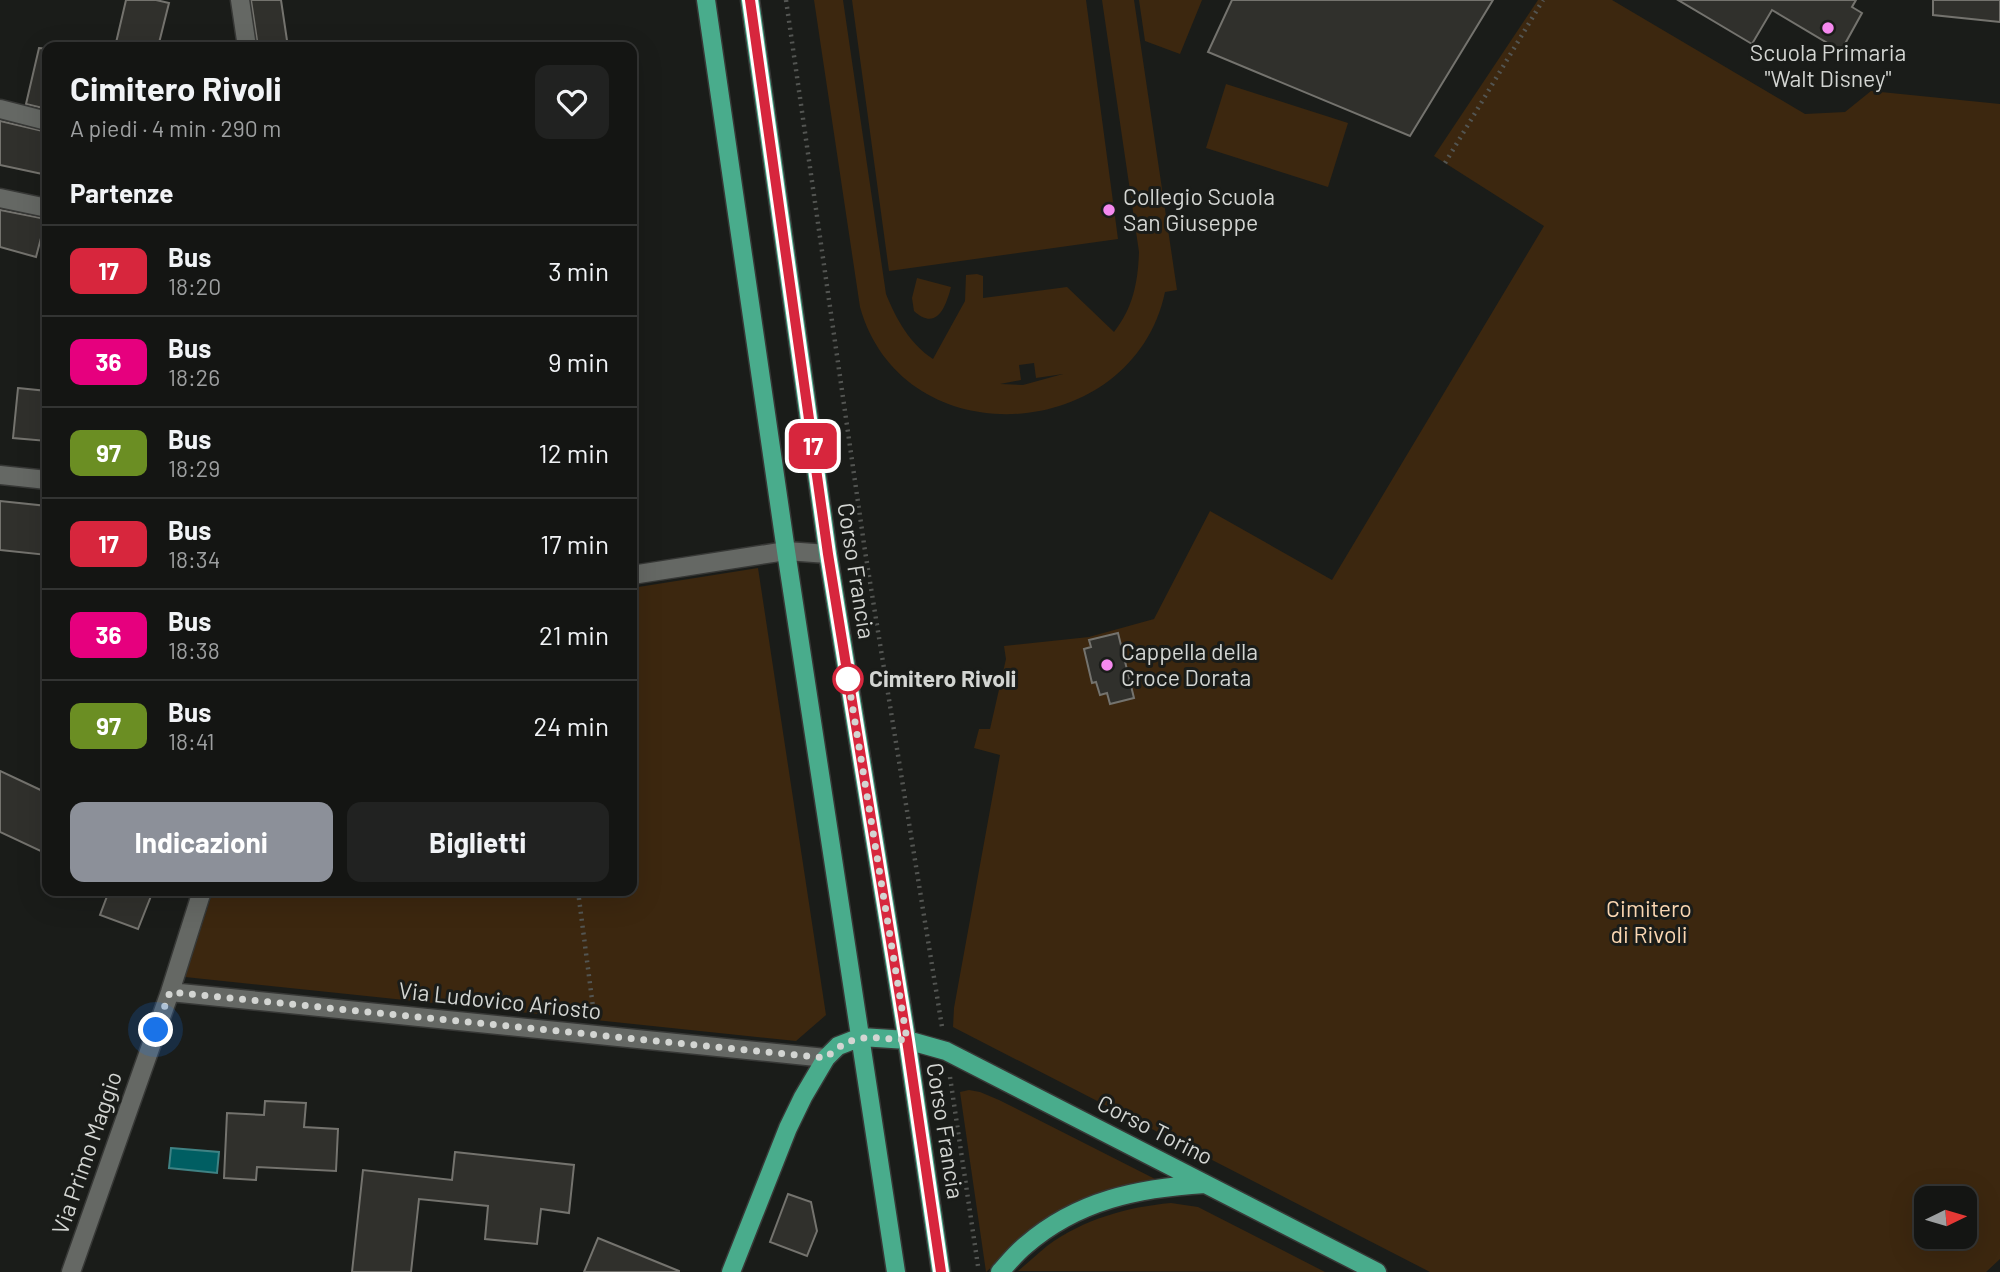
<!DOCTYPE html>
<html lang="it">
<meta charset="utf-8">
<style>
body{margin:0;font-family:Barlow,sans-serif;background:#212221;color:#f1f3f6;height:100vh;display:flex;flex-direction:column;font-size:26px;white-space:nowrap}
*{box-sizing:border-box;margin:0}
p{font-size:23px;color:#9d9fa0}
.icon{flex:none;width:38px;height:38px;fill:none;stroke:currentColor;stroke-width:2;stroke-linecap:round;stroke-linejoin:round}
.map{position:relative;flex:1;overflow:hidden}
.side{position:absolute;left:42px;top:42px;width:595px;height:854px;display:flex;flex-direction:column;background:#141513;border-radius:14px;box-shadow:0 7px 28px #0002,0 0 0 2px #333433}
.side>*{flex:none}
.badge{padding:0 14px;border-radius:10px;font-size:24px;line-height:46px}
.needle{width:46px;rotate:85deg}
.buttons{position:absolute;left:1914px;top:1186px;display:grid;gap:14px}
.buttons a{display:grid;place-items:center;width:63px;height:63px;border-radius:14px;background:#141513;box-shadow:0 7px 28px #0002,0 0 0 2px #333433;font-size:35px}
.you{position:absolute;width:35px;height:35px;margin:-18px;border:5px solid #fff;border-radius:50%;background:#1a73e8;box-shadow:0 0 0 10px #1a73e833}
.map>.badge{position:absolute;translate:-50% -50%;box-shadow:0 0 0 4px #fff}
h2{padding:0 28px;font-size:26px;line-height:63px}
.round{display:grid;place-items:center;flex:none;width:74px;height:74px;border-radius:14px;background:#212221}
.head{display:flex;align-items:center;justify-content:space-between;height:119px;padding:0 28px}
h1{font-size:33px;font-weight:700;line-height:52px}
.button{display:flex;gap:14px;margin-top:auto;padding:14px 28px}
.button a{flex:1;height:80px;border-radius:14px;background:#8c9099;color:#fff;font-size:28px;font-weight:700;line-height:80px;text-align:center}
.button a+a{background:#212221;color:#f1f3f6}
ul{padding:0;list-style:none}
li{display:flex;align-items:center;gap:21px;height:91px;padding:0 28px;border-top:2px solid #333433}
li div{flex:1}
li b{display:block;font-size:26px}
li em{font-style:normal}
li .badge{min-width:77px;font-weight:700;text-align:center}
.map>svg:first-child{display:block}
</style>
<div class="map">
<svg width="2000" height="1272" viewBox="0 0 2000 1272">
<rect width="100%" height="100%" fill="#1a1c19"/>
<path fill="#3c270f" fill-rule="evenodd" d="M814,0H843L886,294C896,319 910,344 933,359L965,301L966,275L977,274L983,276V298L1067,287L1114,332C1133,308 1138,282 1139,252L1102,0H1134L1177,290L1165,292C1133,444 903,460 860,307ZM1034,363L1036,378L1063,374L1023,385L1000,384L1021,380L1019,365Z
M852,0H1086L1118,239L889,271Z
M1139,0H1202L1180,54L1145,41Z
M1538,0H1612L1805,114L1845,112L1871,91L2000,104V1259L1986,1272H1430L953,1027L954,1008L1000,755L974,748L979,729H990L1006,659L1004,646L1089,637L1154,619L1210,511L1332,580L1544,226L1434,156ZM1927,1199H1965V1237H1927Z
M1226,84L1348,123L1328,187L1206,148Z
M917,278L951,287C946,306 937,332 914,311L912,298Z
M758,568L826,1015L796,1041L185,977L213,891H632V588Z
M969,1090L980,1092L999,1100L1159,1181L1025,1237L986,1272L960,1092Z
M1171,1203L1198,1207L1325,1272L1018,1271C1028,1263 1037,1254 1047,1246C1084,1219 1127,1207 1171,1203Z"/>
<path fill="#005e62" stroke="#3f8284" stroke-width="2" d="M171,1148L219,1152L217,1173L169,1168Z"/>
<path fill="#30302c" stroke="#74736e" stroke-width="2" d="M126,0H156L169,3L158,47H115Z
M251,0H281L288,47H258Z
M1232,0H1493L1410,136L1208,52Z
M1678,0H1856L1852,7L1862,13L1841,51L1772,10L1752,44Z
M1933,0H2000V22L1933,15Z
M39,48L47,49V109L26,104Z
M0,121L47,132V175L0,165Z
M0,210L46,219L36,257L0,247Z
M18,388L47,391V441L13,438Z
M0,501L47,506V555L0,550Z
M1118,633L1134,698L1110,704L1107,693L1100,695L1096,682L1092,683L1084,649L1091,647L1089,640Z
M0,771L47,793V854L0,832Z
M109,891H153L138,929L100,915Z
M265,1101L306,1103L304,1127L338,1129L336,1171L257,1167L256,1180L224,1178L227,1113L264,1115Z
M455,1152L574,1165L569,1213L541,1209L537,1244L485,1239L488,1206L419,1199L411,1272H352L363,1170L452,1180Z
M788,1194L811,1202L817,1231L807,1256L770,1242Z
M598,1238L679,1271V1272H584Z"/>
<g fill="none" stroke-linecap="round" stroke-linejoin="round">
<g stroke="#373836" stroke-width="21">
<path id="minor" d="M240,0L247,47
M0,109L47,121
M0,198L47,208
M0,475L47,480
M632,575L786,551L828,554
M170,992L826,1058
M71,1272L170,992L202,891"/>
</g>
<g stroke="#373836" stroke-width="21">
<path id="major" d="M706,0L786,551L896,1272
M750,0L828,554L907,1040L941,1272
M731,1272L788,1128L803,1097L826,1058L838,1046L861,1037L907,1040L946,1051L1377,1272
M1000,1272C1008,1263 1016,1253 1026,1245C1078,1200 1139,1188 1205,1184"/>
</g>
<path stroke="#535552" stroke-width="4.5" stroke-dasharray="2 5" stroke-linecap="butt" d="M786,0L865,551L942,1027
M1445,163L1543,0
M578,891L594,1015
M950,1077L978,1266"/>
<use href="#minor" stroke="#656864" stroke-width="18"/>
<use href="#major" stroke="#49ac8c" stroke-width="18"/>
</g>
<g fill="none" stroke-linecap="round" stroke-linejoin="round">
<g stroke="#fff" stroke-width="16">
<path id="line" d="M750,0L828,554L907,1040L941,1272"/>
</g>
<use href="#line" stroke="#d7263d" stroke-width="10"/>
<path stroke="#d3d5d2" stroke-width="7" stroke-dasharray="0 12.6" d="M156,1030L170,992L826,1058C854,1031 871,1038 907,1040L848,679"/>
</g>
<g fill="#f589ef" stroke="#1a1c19" stroke-width="2.5">
<circle cx="1828" cy="28" r="7"/>
<circle cx="1109" cy="210" r="7"/>
<circle cx="1107" cy="665" r="7"/>
</g>
<circle fill="#fff" stroke="#d7263d" stroke-width="3.5" cx="848" cy="679" r="14"/>
<g text-anchor="middle" stroke-width="6" stroke-linejoin="round" paint-order="stroke">
<g font-size="23" fill="#d3d5d2" stroke="#1a1c19" text-anchor="start">
<text x="1828" y="61" text-anchor="middle">Scuola Primaria<tspan x="1828" dy="26">"Walt Disney"</tspan></text>
<text x="1123" y="205">Collegio Scuola<tspan x="1123" dy="26">San Giuseppe</tspan></text>
<text x="1121" y="660">Cappella della<tspan x="1121" dy="26">Croce Dorata</tspan></text>
</g>
<g font-size="23" fill="#d3d5d2" stroke="#1a1c19">
<text transform="translate(856 571) rotate(81)" y="8">Corso Francia</text>
<text transform="translate(500 1001) rotate(6)" y="8">Via Ludovico Ariosto</text>
<text transform="translate(1155 1130) rotate(27)" y="8">Corso Torino</text>
<text transform="translate(945 1131) rotate(81)" y="8">Corso Francia</text>
<text transform="translate(87 1153) rotate(-71)" y="8">Via Primo Maggio</text>
</g>
<g font-size="23" font-weight="bold" fill="#d3d5d2" stroke="#1a1c19" text-anchor="start">
<text x="869" y="687">Cimitero Rivoli</text>
</g>
<g font-size="23" fill="#fbd7b2" stroke="#1a1c19">
<text x="1649" y="917">Cimitero<tspan x="1649" dy="26">di Rivoli</tspan></text>
</g>
</g>
</svg>
<div class="buttons">
<a><svg class="needle" viewBox="-14 -14 28 28"><path d="M0-13l5 13h-10z" fill="#e53935"/><path d="M0 13l5-13h-10z" fill="#9d9fa0"/></svg></a>
</div>
<div class="you" style="left:156px;top:1030px"></div>
<b class="badge" style="left:813px;top:446px;background:#d7263d;color:#fff">17</b>
<section class="side">
<div class="head"><div><h1>Cimitero Rivoli</h1><p>A piedi · 4 min · 290 m</p></div><a class="round"><svg class="icon" aria-label="heart" viewBox="0 0 24 24"><path d="M12 20l-8-8c-3-5 5-10 8-4 3-6 11-1 8 4z"/></svg></a></div>
<h2>Partenze</h2>
<ul>
<li><span class="badge" style="background:#d7263d;color:#fff">17</span><div><b>Bus</b><p>18:20</p></div><em>3 min</em></li>
<li><span class="badge" style="background:#e6007e;color:#fff">36</span><div><b>Bus</b><p>18:26</p></div><em>9 min</em></li>
<li><span class="badge" style="background:#6b8e23;color:#fff">97</span><div><b>Bus</b><p>18:29</p></div><em>12 min</em></li>
<li><span class="badge" style="background:#d7263d;color:#fff">17</span><div><b>Bus</b><p>18:34</p></div><em>17 min</em></li>
<li><span class="badge" style="background:#e6007e;color:#fff">36</span><div><b>Bus</b><p>18:38</p></div><em>21 min</em></li>
<li><span class="badge" style="background:#6b8e23;color:#fff">97</span><div><b>Bus</b><p>18:41</p></div><em>24 min</em></li>
</ul>
<div class="button"><a>Indicazioni</a><a>Biglietti</a></div>
</section>
</div>
